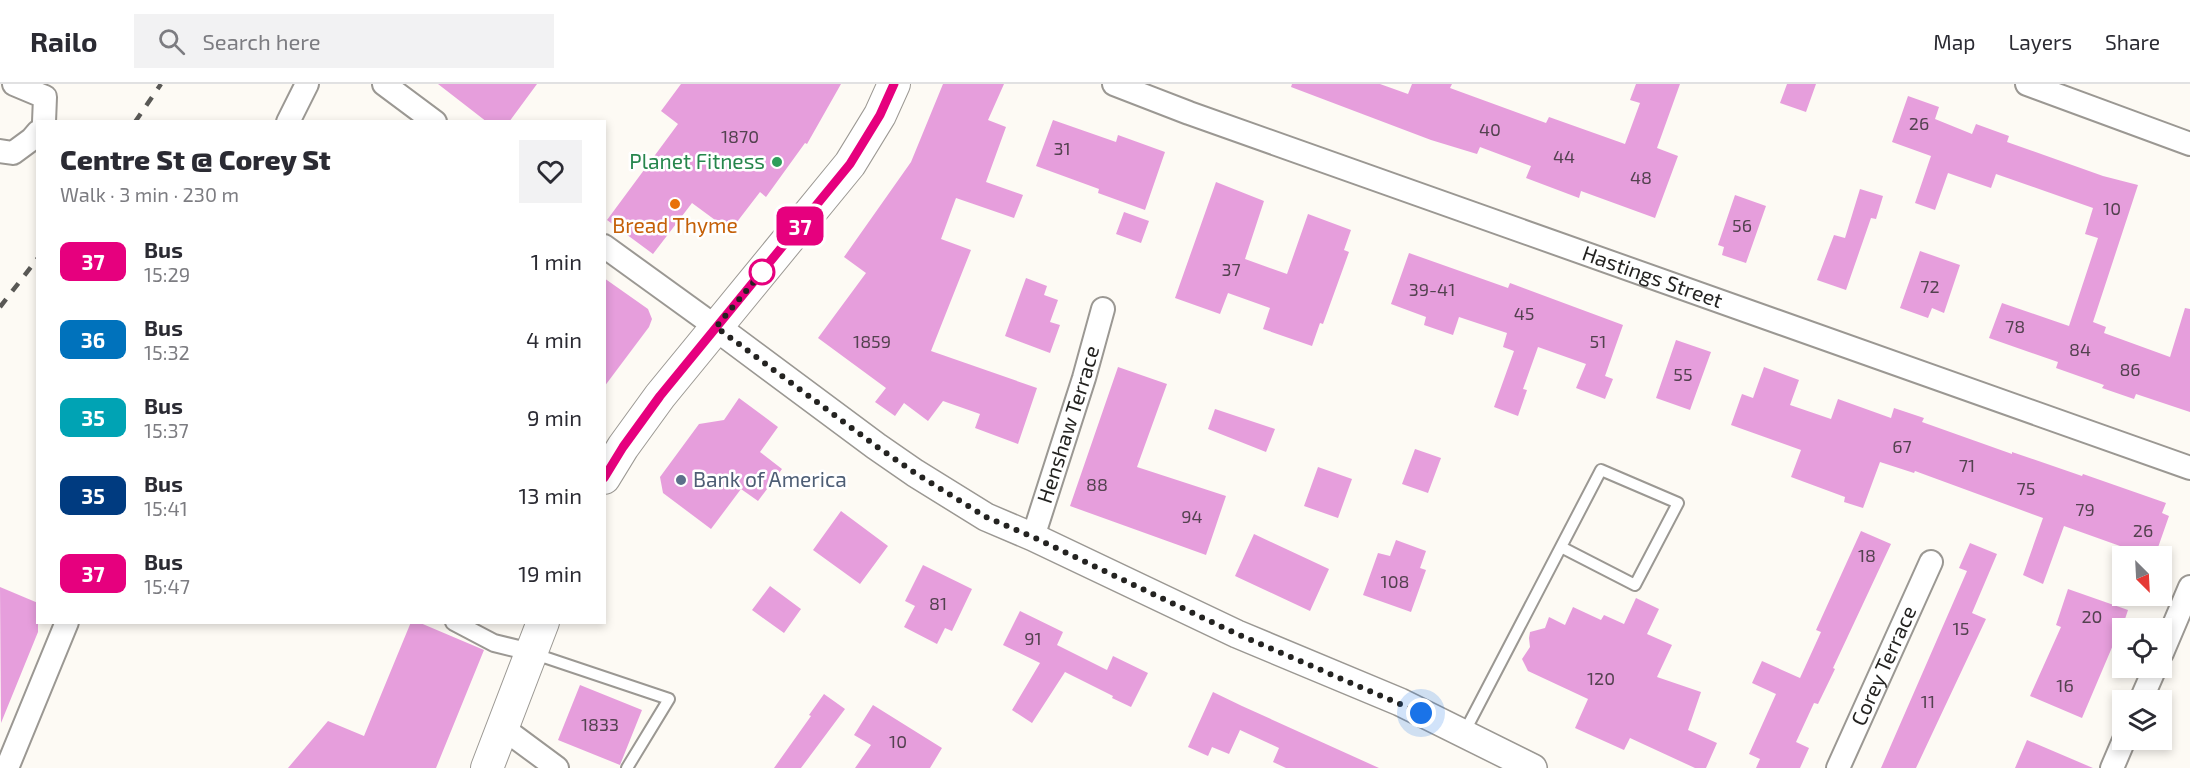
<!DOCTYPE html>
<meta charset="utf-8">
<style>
body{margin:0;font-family:"Exo 2",sans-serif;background:#f2f2f3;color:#2b2b33;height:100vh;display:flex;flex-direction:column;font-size:22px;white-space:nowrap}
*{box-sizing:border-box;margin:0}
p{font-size:20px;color:#7c7c81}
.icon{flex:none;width:33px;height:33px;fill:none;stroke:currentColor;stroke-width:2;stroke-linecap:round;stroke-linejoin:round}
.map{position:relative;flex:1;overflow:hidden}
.drawer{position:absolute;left:36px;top:36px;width:570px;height:504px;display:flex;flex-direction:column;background:#fff;border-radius:0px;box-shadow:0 3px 9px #0003}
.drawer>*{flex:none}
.badge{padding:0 12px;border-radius:9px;font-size:21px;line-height:39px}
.needle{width:39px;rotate:156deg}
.buttons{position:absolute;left:2112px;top:462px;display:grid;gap:12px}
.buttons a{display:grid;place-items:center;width:60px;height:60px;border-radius:0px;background:#fff;box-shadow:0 3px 9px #0003;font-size:30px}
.you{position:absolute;width:30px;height:30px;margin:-15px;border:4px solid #fff;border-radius:50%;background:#1a73e8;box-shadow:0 0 0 9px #1a73e833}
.map>.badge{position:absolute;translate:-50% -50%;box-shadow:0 0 0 3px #fff}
.round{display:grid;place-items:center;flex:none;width:63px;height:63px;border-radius:0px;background:#f2f2f3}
.headline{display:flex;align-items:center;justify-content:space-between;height:102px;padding:0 24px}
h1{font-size:28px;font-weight:800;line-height:45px}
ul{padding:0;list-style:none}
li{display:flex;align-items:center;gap:18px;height:78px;padding:0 24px}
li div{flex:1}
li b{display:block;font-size:22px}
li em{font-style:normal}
li .badge{min-width:66px;font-weight:700;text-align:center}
header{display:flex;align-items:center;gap:36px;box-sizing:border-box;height:84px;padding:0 30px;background:#fff;border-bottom:2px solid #e1e1e2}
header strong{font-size:28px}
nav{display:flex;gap:33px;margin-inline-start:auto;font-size:21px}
.search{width:420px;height:54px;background:#f2f2f3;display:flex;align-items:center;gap:15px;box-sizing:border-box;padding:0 21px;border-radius:0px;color:#7c7c81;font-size:22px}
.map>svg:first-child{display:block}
</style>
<header>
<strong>Railo</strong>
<div class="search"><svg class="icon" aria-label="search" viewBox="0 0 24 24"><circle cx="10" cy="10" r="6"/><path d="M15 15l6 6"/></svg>Search here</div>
<nav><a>Map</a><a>Layers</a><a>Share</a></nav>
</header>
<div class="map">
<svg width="2190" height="684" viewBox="0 0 2190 684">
<rect width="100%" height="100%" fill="#fdfaf4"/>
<path fill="#e69edc" d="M438,0H537L509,38H487Z
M681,0H841L807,60L805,59L766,113L760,108L730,147L692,119L653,170L607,136L678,40L661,27Z
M943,0H1004L988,36L1006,43L986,98L1023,111L1014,134L956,114L941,155L971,166L931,267L1037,304L1018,360L975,344L980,330L943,317L928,337L904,319L895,332L875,318L886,304L818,254L866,189L844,173L911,78Z
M1292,0H1380L1408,10L1412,0H1452L1450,4L1546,39L1549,33L1625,60L1640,19L1630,16L1636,0H1680L1657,64L1678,72L1655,134L1581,107L1579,114L1526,94L1531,82L1480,63L1477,70L1431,56L1291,3Z
M1787,0H1816L1806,28L1780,19Z
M1908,12L1939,23L1935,35L1972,50L1976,40L2009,52L2007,58L2103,92L2138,101L2093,238L2106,243L2104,249L2170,273L2185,224L2190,225V328L2136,310L2134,315L2102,304L2104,301L2056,284L2058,278L1989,254L2002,219L2069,242L2098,154L2085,150L2093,124L1996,90L1991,104L1948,89L1935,126L1915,119L1931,72L1892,58Z
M1053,36L1116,58L1118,51L1165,68L1145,126L1098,109L1099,105L1036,82Z
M1216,98L1264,117L1245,175L1287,190L1308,130L1351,146L1344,166L1349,168L1323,240L1320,239L1312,262L1263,245L1270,224L1228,209L1220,230L1175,214Z
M1860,105L1883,112L1876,135L1871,134L1846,206L1817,196L1834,151L1845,154Z
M1735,111L1766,122L1746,179L1722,171L1724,163L1718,161Z
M1124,128L1149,137L1141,159L1116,150Z
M1920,167L1960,181L1944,229L1932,224L1928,234L1900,224Z
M1409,169L1508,204L1510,199L1623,241L1605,292L1613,295L1605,315L1576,304L1586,280L1538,263L1523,305L1527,306L1518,332L1494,323L1514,267L1503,263L1507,249L1459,233L1453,251L1424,241L1426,233L1391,220Z
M604,194L648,225L652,235L649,243L604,303Z
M1026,194L1047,202L1044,211L1058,216L1050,238L1060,241L1050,269L1005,252Z
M1676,256L1711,268L1690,326L1656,314Z
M1118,283L1167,300L1137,383L1226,412L1206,471L1070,422Z
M1764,283L1799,296L1790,321L1831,335L1838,315L1891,334L1894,324L1924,334L1922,338L2012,370V368L2082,392L2083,390L2166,419L2162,429L2169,432L2155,472H2148L2064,442L2043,500L2023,491L2043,434L1915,387L1914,389L1880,378L1863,424L1844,418L1845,413L1791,393L1801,366L1731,341L1742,310L1753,314Z
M739,314L778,343L760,368L782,385L758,417L741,405L711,445L663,409L660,393L699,340L724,336Z
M1215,325L1275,345L1266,368L1208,345Z
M1415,365L1441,374L1428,409L1402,400Z
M1318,383L1352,395L1338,434L1304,422Z
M841,427L888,462L860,500L813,466Z
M1861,447L1891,460L1833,584L1835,585L1818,620L1814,619L1796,658L1809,664L1800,684H1756L1760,675L1749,670L1776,610L1752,599L1762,577L1800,594L1821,548L1816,546Z
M1254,450L1329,485L1310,527L1235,492Z
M1396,456L1426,467L1420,484L1426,486L1411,528L1363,511L1378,469L1390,472Z
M1970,459L1997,470L1972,529L1986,535L1916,684H1881L1967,487L1959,484Z
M923,481L972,505L952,547L945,544L937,560L904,543L915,522L905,517Z
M770,502L801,525L784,549L752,526Z
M0,503L38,519V548L1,639Z
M2068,505L2128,526L2116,562L2113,561L2082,634L2030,612L2061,543L2056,541Z
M1636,514L1659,525L1647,550L1672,561L1657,593L1701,608L1688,646L1717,659L1706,684H1695L1630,654L1624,666L1575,644L1588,615L1528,587L1522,575L1530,563L1529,554L1530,548L1545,544L1549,533L1565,541L1573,523L1601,536L1604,531L1624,540Z
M1020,527L1063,548L1057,561L1107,586L1113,572L1148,589L1131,623L1112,614L1113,612L1065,588L1032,639L1012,626L1040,579L1003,561Z
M411,538H418L484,566L436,684H288L328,637L364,652Z
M580,601L642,626L620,681L558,656Z
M1213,608L1242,622L1379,684H1286L1273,678L1279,664L1240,646L1229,670L1212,663L1208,672L1188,663Z
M824,610L845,625L801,684H774L811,632L809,631Z
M873,621L942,664L930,684H855L871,661L854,651Z
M2027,656L2093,684H2015Z"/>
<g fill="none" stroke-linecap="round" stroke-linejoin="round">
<g stroke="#9b9893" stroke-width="14">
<path id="service" d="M532,569L669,615L627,684
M1464,649L1601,386L1678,419L1635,501L1561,463"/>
</g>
<g stroke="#9b9893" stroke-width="20">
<path id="pedestrian" d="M454,538L494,559L531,568"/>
</g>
<g stroke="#9b9893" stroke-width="26">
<g id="minor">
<path d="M14,0L45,13L44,38"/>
<path d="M384,0L435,38"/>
<path id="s1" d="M1114,0L1189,29L2190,384"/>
<path d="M2027,0L2190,60"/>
<path d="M288,38L307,0"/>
<path d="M0,67L13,69L32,55L38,48"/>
<path d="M604,162L716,243"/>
<path id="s2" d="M1033,453L1084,294L1103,225"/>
<path d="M2162,569L2190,503"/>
<path d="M2141,616L2155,584"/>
<path d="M503,644L557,684"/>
<path d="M7,684L67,538"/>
<path id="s3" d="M1838,684L1931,478"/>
<path d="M2112,684L2124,656"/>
</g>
</g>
<g stroke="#9b9893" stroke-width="30">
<path id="tertiary" d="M716,243L876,362L915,389L986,433L1033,453L1237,550L1400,618L1533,684"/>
</g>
<g stroke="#9b9893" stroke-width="34">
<path id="secondary" d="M604,394L623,363L660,312L850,80L880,31L894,0
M487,684L543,538"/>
</g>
<use href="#service" stroke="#fff" stroke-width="10"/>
<use href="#pedestrian" stroke="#fff" stroke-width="16"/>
<use href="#minor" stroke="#fff" stroke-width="22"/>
<use href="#tertiary" stroke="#fff" stroke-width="27"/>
<use href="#secondary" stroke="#fff" stroke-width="32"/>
<path stroke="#595855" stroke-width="4.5" stroke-dasharray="10 10" stroke-linecap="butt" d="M135,38L161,0
M0,223L38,174"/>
</g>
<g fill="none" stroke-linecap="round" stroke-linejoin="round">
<g stroke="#fff" stroke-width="14">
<path id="line" d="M604,394L623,363L660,312L850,80L880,31L894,0"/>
</g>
<use href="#line" stroke="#e6007e" stroke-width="9"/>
<path stroke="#242321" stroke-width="6" stroke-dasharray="0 10.8" d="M762,188L768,181L716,243L876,362L915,389L986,433L1033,453L1237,550L1421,629"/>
</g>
<circle fill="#2e9e5b" stroke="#fff" stroke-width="2" cx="777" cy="78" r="6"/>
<circle fill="#e8710a" stroke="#fff" stroke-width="2" cx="675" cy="120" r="6"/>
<circle fill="#fff" stroke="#e6007e" stroke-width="3" cx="762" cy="188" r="12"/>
<circle fill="#5c6f8a" stroke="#fff" stroke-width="2" cx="681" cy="396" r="6"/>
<g text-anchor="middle" stroke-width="5" stroke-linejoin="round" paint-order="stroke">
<g font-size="18" fill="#544250">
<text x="1919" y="46">26</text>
<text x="1490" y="52">40</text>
<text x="740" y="59">1870</text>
<text x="1062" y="71">31</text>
<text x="1564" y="79">44</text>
<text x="1641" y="100">48</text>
<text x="2112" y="131">10</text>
<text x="1742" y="148">56</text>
<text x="1231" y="192">37</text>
<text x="1930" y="209">72</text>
<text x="1432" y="212">39-41</text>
<text x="1524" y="236">45</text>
<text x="2015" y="249">78</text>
<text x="872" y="264">1859</text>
<text x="1598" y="264">51</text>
<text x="2080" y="272">84</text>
<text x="2130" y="292">86</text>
<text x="1683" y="297">55</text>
<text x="1902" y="369">67</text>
<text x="1967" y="388">71</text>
<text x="1097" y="407">88</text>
<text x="2026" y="411">75</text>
<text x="2085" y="432">79</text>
<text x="1192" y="439">94</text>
<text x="2143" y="453">26</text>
<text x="1867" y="478">18</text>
<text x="1395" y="504">108</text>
<text x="938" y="526">81</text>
<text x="2092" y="539">20</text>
<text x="1961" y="551">15</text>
<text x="1033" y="561">91</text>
<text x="1601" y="601">120</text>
<text x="2065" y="608">16</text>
<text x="1928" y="624">11</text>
<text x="600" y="647">1833</text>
<text x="898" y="664">10</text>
</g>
<g font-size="21" fill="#27864d" stroke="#fff" text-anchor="end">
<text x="765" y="85">Planet Fitness</text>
</g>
<g font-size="21" fill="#c56008" stroke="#fff">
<text x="675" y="149">Bread Thyme</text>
</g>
<g font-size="21" fill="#242321" stroke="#fff">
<text dy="7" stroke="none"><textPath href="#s1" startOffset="572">Hastings Street</textPath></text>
<text dy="7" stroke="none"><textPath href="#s2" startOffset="118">Henshaw Terrace</textPath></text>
<text dy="7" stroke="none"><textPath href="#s3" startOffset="112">Corey Terrace</textPath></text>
</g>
<g font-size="21" fill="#4e5e75" stroke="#fff" text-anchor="start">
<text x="693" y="403">Bank of America</text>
</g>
</g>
</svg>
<div class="buttons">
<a><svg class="needle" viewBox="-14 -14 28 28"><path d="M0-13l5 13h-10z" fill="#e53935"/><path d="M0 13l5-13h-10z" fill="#7c7c81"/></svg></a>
<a><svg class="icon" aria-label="locate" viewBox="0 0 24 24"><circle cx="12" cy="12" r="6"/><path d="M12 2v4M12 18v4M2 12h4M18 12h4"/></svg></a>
<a><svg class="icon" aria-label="layers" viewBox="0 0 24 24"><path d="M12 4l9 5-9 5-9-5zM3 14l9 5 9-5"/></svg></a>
</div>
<div class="you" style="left:1421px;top:629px"></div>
<b class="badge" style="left:800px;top:142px;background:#e6007e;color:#fff">37</b>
<section class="drawer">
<div class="headline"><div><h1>Centre St @ Corey St</h1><p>Walk · 3 min · 230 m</p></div><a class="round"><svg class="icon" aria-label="heart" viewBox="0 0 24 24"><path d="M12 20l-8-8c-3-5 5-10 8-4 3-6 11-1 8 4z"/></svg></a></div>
<ul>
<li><span class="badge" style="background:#e6007e;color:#fff">37</span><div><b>Bus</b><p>15:29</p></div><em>1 min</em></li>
<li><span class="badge" style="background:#0072bc;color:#fff">36</span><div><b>Bus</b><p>15:32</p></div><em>4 min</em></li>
<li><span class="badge" style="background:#00a3b4;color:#fff">35</span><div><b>Bus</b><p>15:37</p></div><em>9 min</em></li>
<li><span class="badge" style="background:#003b80;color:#fff">35</span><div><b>Bus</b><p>15:41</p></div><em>13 min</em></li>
<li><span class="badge" style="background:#e6007e;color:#fff">37</span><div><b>Bus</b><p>15:47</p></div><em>19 min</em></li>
</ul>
</section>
</div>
